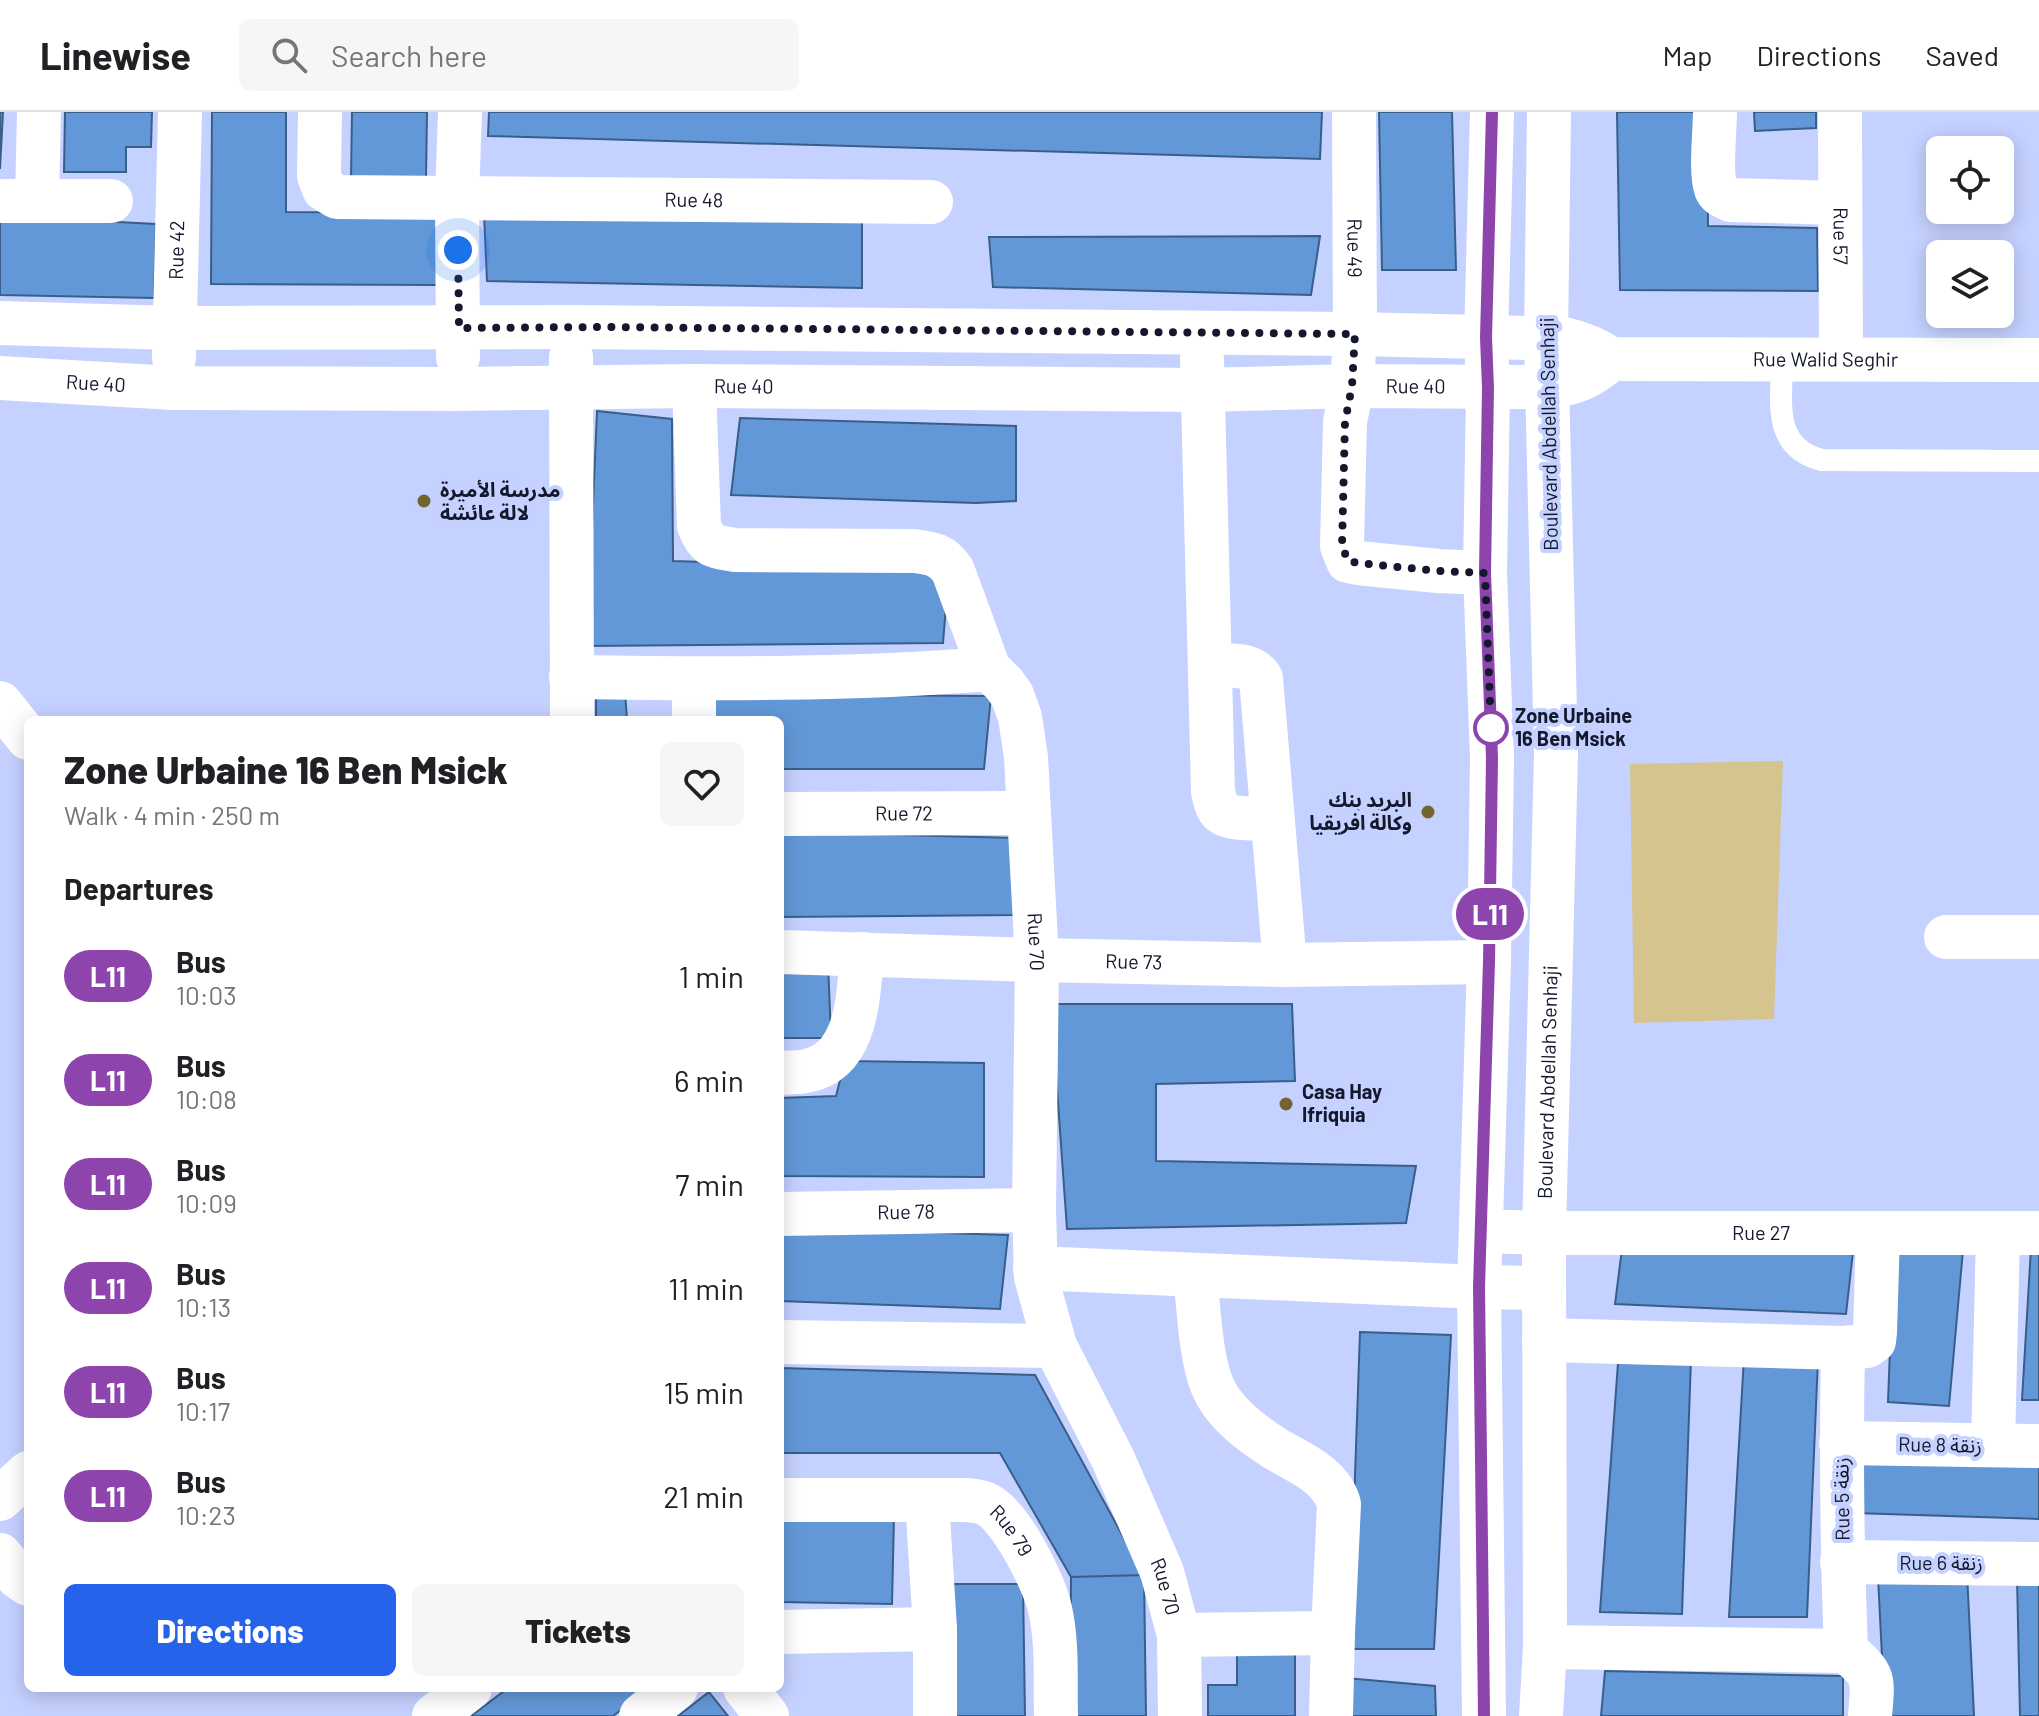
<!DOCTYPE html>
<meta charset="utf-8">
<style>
body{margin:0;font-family:Barlow,"Noto Sans Arabic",sans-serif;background:#f6f6f6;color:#202124;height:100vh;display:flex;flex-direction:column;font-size:30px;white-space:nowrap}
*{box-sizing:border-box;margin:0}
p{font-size:26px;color:#757577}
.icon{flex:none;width:44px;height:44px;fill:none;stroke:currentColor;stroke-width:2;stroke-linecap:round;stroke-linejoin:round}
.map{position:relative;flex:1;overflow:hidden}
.sheet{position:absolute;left:24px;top:604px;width:760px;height:976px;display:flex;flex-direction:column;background:#fff;border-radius:12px;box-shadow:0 4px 20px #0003}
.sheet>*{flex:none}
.badge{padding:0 16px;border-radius:26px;font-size:28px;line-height:52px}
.buttons{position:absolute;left:1926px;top:24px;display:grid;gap:16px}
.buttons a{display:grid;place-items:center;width:88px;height:88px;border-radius:12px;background:#fff;box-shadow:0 4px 20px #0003;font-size:40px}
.you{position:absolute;width:40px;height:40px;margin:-20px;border:6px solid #fff;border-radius:50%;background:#1a73e8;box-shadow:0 0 0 12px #1a73e833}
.map>.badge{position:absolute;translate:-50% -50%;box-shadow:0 0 0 4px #fff}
h2{padding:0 40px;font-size:30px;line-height:72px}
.round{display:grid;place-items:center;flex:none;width:84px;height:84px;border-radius:12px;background:#f6f6f6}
.overview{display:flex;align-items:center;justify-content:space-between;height:136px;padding:0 40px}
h1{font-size:38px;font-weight:800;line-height:60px}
.action{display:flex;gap:16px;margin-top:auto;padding:16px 40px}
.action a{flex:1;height:92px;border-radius:12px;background:#2563eb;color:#fff;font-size:32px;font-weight:800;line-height:92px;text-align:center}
.action a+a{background:#f6f6f6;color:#202124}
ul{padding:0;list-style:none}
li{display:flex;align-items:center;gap:24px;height:104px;padding:0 40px}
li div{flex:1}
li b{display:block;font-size:30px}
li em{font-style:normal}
li .badge{min-width:88px;font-weight:700;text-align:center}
header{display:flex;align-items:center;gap:48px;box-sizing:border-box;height:112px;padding:0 40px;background:#fff;border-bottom:2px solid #e0e0e0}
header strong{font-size:38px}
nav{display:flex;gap:44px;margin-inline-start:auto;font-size:28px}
.search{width:560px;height:72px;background:#f6f6f6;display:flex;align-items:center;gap:20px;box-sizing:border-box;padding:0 28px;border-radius:12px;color:#757577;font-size:30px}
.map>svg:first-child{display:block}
</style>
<header>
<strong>Linewise</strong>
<div class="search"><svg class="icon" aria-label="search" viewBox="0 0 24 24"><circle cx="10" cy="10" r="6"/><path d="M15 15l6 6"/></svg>Search here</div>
<nav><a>Map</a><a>Directions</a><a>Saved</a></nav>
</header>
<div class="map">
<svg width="2039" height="1604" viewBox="0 0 2039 1604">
<rect width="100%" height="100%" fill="#c5d1ff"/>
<path fill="#d5c48d" d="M1783,649L1774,907L1634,911L1630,652Z"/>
<path fill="#6298d8" stroke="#395e89" stroke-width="2" d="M0,0H3L0,57Z
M65,0H152L151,35H126V60H64Z
M212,0H286V100L440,101L439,173L211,172Z
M352,0H427L426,66H351Z
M489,0H1322L1320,47L488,24Z
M1379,0H1452L1456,158H1382Z
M1617,0H1707L1708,114L1817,116L1818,179L1620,178Z
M1754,0H1816V16L1755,19Z
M484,102L862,104V176L487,169Z
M0,104L156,112L154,186L0,183Z
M1320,124L1311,183L993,175L989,125Z
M597,299L672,307L673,449L949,457L943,531L587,534Z
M740,306L1016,314V389L976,391L731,383Z
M625,580L627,607L633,608H596V582Z
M707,582L991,584L984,657H780V608H706Z
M780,720L1018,726L1022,803L780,805Z
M780,850H828L831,926H780Z
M1051,892H1292L1295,969L1156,972V1049L1416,1054L1406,1111L1067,1117Z
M845,949L984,951V1065L780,1064V986L836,984Z
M780,1116L1008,1123L1000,1197L780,1189Z
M1623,1129L1854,1131L1846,1202L1615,1192Z
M1894,1134L1963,1138L1949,1294L1888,1290Z
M2031,1136H2039V1288H2022Z
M1360,1220L1451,1223L1434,1537H1349Z
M1744,1245L1818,1247L1807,1505H1729Z
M1691,1247L1682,1502L1600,1500L1618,1251Z
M780,1256L1035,1263L1144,1463L1071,1465L1000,1341H780Z
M1861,1342L2039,1350V1407L1855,1401Z
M780,1402L894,1404L892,1492L780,1490Z
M1967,1461L1974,1604H1885L1878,1465Z
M1144,1463L1146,1604H1070L1071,1465Z
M2039,1463V1604H2020L2017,1465Z
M949,1472H1023L1025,1604H950Z
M1237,1540H1295V1604H1208V1573H1237Z
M1605,1559L1843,1564V1604H1601Z
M1346,1566L1435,1574L1436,1604H1345Z
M508,1576H650L613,1604H471Z
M709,1580L728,1604H678Z"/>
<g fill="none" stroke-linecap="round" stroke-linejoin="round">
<path stroke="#fff" stroke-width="22" d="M1782,247C1782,289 1771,335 1822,348L2039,349"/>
<g stroke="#fff" stroke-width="44">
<path id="s1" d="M320,0L319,64L324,77L337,85L931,90"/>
<path id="s2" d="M1354,0L1355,222L1352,274L1345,310L1342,434L1348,449L1358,451L1438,459L1485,461"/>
<path d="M1715,0C1715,19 1710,61 1716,77C1719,84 1725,85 1731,88L1839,91"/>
<path id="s3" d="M1840,0L1841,247"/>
<path d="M0,89H111"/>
<path d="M37,89L39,0"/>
<path id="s4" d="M0,211L174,216L571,215L1355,222L1564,227C1582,231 1596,237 1611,247L2039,248"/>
<path d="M458,245L457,86L460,0"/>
<path d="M571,245L572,608"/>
<path id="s5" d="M174,246L180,0"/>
<path d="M1202,247L1213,680C1215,686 1215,694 1220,699C1229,709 1259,706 1272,706"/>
<path id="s6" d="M0,266L174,276L458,277L694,274L1202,278L1352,274L1547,275C1575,272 1590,265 1611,247"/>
<path id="s7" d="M694,274L699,414C707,435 713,434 734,438L914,439C932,441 943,443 953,459L989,557L1004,572L1012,583L1020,605L1026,645L1037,848L1034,1098L1036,1165L1055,1234L1113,1347L1162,1460L1179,1523L1180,1604"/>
<path d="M1211,553C1228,554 1250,550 1261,566L1285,853"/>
<path d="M571,565C711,567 851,568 989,557"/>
<path d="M694,567V608"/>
<path d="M0,591L28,626"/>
<path id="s8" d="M780,702L1029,701"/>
<path d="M1946,825H2039"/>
<path id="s9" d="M780,840L1037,848L1285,853L1489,850"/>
<path d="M780,961C788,960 798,961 806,959C858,949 858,885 862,842"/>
<path id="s10" d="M780,1102L1034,1098"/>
<path id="s11" d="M1481,1119L1544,1121H2039"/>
<path d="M1035,1156L1479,1175L1544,1176"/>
<path d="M1195,1163C1199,1196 1200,1243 1212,1273C1223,1301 1252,1322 1276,1337C1300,1351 1331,1363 1339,1392L1333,1521L1331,1604"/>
<path d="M1544,1228L1843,1236L1867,1234L1874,1229L1875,1220L1878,1121"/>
<path d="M780,1230L1055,1234"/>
<path d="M1843,1236C1841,1337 1842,1438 1846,1539"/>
<path d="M1841,1331L2039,1334"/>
<path d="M1993,1333L1998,1122"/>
<path d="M0,1387L28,1361"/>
<path id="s12" d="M780,1388H967C973,1389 981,1389 986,1392C1010,1402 1045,1472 1050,1497C1058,1532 1055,1569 1056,1604"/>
<path d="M927,1388L935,1517V1604"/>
<path d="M0,1443L18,1465L28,1472"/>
<path d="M1842,1450L2039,1452"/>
<path d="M780,1520L935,1517"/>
<path d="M1179,1523L1333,1521"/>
<path d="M1545,1535L1846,1539C1876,1564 1873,1566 1870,1604"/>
<path d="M745,1576L767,1604"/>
<path d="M434,1604L470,1576"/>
<path d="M641,1604L676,1576"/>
</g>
<g stroke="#fff" stroke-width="44">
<path d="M1484,1604L1479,1175L1489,850L1492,646L1485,461L1488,276L1486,226L1492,0"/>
<path id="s13" d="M1541,1604L1545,1535L1544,1121L1556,641L1546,227L1549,0"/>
</g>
</g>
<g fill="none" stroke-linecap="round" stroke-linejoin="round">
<g stroke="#fff" stroke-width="18">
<path id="line" d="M1484,1604L1479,1175L1489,850L1492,646L1485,461L1488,276L1486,226L1492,0"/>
</g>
<use href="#line" stroke="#8e44ad" stroke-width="12"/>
<path stroke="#13182c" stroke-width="8" stroke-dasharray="0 14.4" d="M458,138L459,216L602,215L1355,222L1352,274L1345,310L1342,434L1348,449L1358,451L1438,459L1485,461L1491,616"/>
</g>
<g fill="#726431" stroke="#c5d1ff" stroke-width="3">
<circle cx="424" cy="389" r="8"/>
<circle cx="1428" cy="700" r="8"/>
<circle cx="1286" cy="992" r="8"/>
</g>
<circle fill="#fff" stroke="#8e44ad" stroke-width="4" cx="1491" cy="616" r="16"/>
<g text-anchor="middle" stroke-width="8" stroke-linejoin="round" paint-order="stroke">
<g font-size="20" fill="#13182c" stroke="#c5d1ff">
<text dy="7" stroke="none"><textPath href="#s1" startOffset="450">Rue 48</textPath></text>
<text dy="7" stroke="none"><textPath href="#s3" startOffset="124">Rue 57</textPath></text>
<text dy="7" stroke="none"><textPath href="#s2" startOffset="136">Rue 49</textPath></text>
<text dy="7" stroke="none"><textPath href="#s5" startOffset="108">Rue 42</textPath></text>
<text dy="7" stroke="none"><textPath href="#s4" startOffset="1830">Rue Walid Seghir</textPath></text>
<text dy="7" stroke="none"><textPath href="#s6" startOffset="96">Rue 40</textPath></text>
<text dy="7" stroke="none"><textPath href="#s6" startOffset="744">Rue 40</textPath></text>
<text dy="7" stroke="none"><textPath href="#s6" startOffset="1416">Rue 40</textPath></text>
<text transform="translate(1549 322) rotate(-91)" y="7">Boulevard Abdellah Senhaji</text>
<text dy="7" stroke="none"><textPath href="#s8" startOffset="124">Rue 72</textPath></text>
<text dy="7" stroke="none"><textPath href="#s7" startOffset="800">Rue 70</textPath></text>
<text dy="7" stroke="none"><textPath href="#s9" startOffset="354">Rue 73</textPath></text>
<text dy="7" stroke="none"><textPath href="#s13" startOffset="634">Boulevard Abdellah Senhaji</textPath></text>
<text dy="7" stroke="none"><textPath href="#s10" startOffset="126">Rue 78</textPath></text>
<text dy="7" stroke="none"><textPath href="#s11" startOffset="280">Rue 27</textPath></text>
<text transform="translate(1940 1333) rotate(1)" y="7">Rue 8 زنقة</text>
<text transform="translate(1842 1387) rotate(-91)" y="7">Rue 5 زنقة</text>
<text dy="7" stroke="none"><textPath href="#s12" startOffset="244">Rue 79</textPath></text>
<text x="1941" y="1458">Rue 6 زنقة</text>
<text dy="7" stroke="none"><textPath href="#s7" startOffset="1472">Rue 70</textPath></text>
</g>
<g font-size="20" font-weight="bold" fill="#13182c" stroke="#c5d1ff" text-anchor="start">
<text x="440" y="385">مدرسة الأميرة<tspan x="440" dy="23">لالة عائشة</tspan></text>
<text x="1412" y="695" text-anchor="end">البريد بنك<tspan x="1412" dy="23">وكالة افريقيا</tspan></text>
<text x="1302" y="987">Casa Hay<tspan x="1302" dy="23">Ifriquia</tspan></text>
</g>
<g font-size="20" font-weight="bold" fill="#13182c" stroke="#c5d1ff" text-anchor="start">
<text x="1515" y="611">Zone Urbaine<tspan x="1515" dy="23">16 Ben Msick</tspan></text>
</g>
</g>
</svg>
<div class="buttons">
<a><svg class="icon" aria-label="locate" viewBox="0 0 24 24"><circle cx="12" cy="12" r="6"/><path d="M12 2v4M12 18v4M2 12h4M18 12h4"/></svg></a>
<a><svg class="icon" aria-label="layers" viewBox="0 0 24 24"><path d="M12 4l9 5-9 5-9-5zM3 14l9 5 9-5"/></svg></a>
</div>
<div class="you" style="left:458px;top:138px"></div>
<b class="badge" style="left:1490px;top:802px;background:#8e44ad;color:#fff">L11</b>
<section class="sheet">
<div class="overview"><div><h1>Zone Urbaine 16 Ben Msick</h1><p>Walk · 4 min · 250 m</p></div><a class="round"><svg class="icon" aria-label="heart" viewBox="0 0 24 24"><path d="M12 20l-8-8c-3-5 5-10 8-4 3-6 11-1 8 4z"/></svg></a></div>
<h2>Departures</h2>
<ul>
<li><span class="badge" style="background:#8e44ad;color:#fff">L11</span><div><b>Bus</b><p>10:03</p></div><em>1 min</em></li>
<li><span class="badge" style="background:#8e44ad;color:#fff">L11</span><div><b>Bus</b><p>10:08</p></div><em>6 min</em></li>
<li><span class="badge" style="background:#8e44ad;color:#fff">L11</span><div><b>Bus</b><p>10:09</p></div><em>7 min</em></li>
<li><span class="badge" style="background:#8e44ad;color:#fff">L11</span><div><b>Bus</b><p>10:13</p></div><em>11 min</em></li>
<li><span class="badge" style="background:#8e44ad;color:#fff">L11</span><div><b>Bus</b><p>10:17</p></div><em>15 min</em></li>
<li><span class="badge" style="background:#8e44ad;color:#fff">L11</span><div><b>Bus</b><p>10:23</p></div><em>21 min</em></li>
</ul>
<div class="action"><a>Directions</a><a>Tickets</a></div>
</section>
</div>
